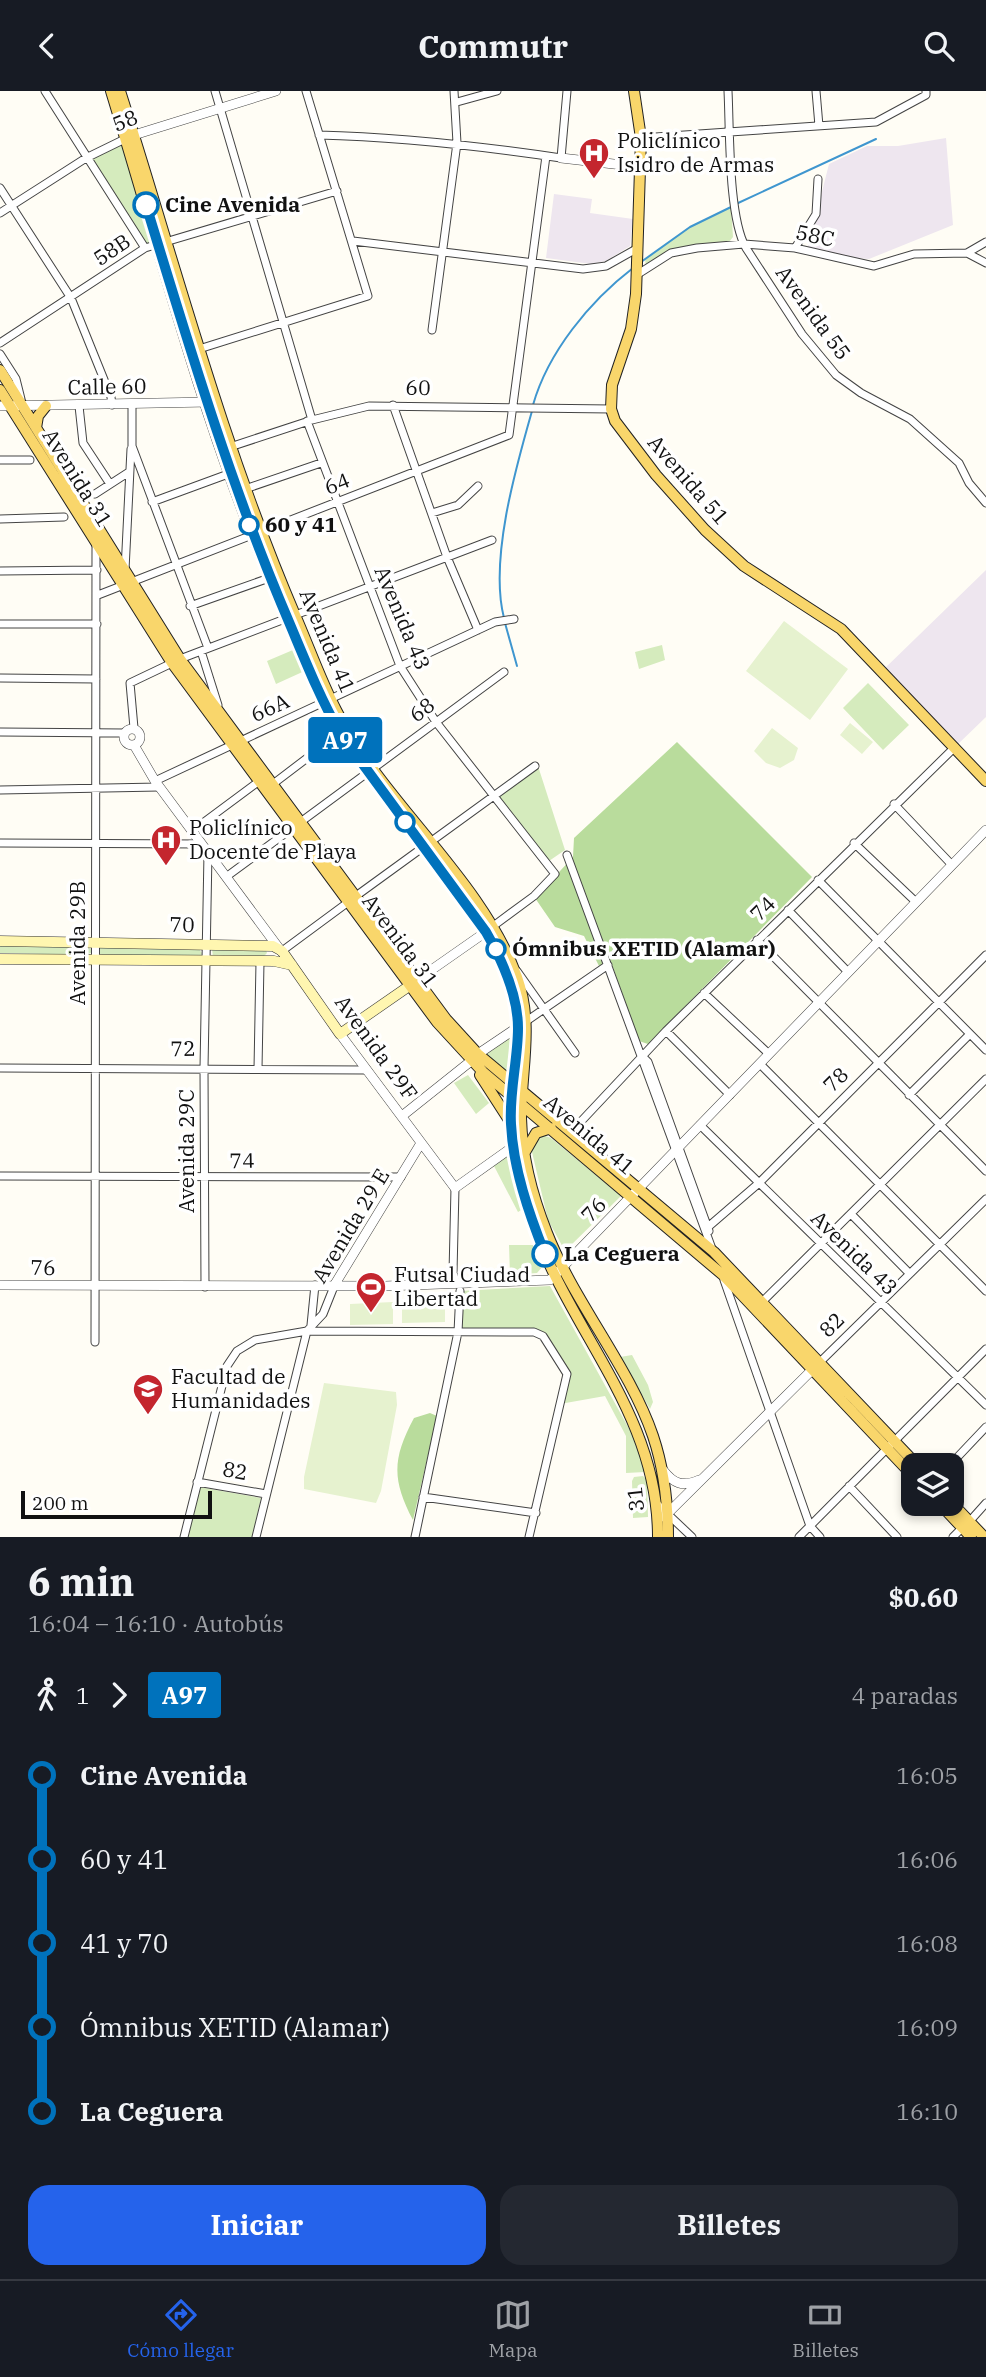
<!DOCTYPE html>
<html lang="es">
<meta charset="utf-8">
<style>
body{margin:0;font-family:"IBM Plex Serif",serif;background:#242831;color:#f1f3f6;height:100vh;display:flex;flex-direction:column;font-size:26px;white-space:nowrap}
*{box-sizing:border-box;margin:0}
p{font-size:23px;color:#9ea1a6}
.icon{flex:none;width:38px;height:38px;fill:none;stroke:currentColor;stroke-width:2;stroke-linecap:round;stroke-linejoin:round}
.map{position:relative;height:1446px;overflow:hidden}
.panel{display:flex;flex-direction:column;background:#171b24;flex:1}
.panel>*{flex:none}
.badge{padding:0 14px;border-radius:5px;font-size:24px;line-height:46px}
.fabs{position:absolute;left:901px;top:1362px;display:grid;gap:14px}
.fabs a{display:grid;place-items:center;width:63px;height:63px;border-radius:14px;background:#171b24;box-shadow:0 4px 10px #0003;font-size:35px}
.scale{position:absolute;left:21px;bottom:18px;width:191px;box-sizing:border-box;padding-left:7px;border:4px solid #111;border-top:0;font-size:19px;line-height:24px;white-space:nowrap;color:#111;-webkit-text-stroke:5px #fff;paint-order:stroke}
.map>.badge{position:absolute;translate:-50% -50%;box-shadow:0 0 0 4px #fff}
.legs{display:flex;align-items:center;gap:10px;height:77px;padding:0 28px;font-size:23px}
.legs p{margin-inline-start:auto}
.head{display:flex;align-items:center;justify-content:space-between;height:119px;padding:0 28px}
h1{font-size:38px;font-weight:700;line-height:52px}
.cta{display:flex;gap:14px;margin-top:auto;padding:14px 28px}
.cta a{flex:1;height:80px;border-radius:21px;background:#2563eb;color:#fff;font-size:28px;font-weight:700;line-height:80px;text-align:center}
.cta a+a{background:#242831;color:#f1f3f6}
ul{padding:0 28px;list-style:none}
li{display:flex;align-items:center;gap:24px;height:84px;font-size:26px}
li i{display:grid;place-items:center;width:10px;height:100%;margin:0 9px;background:currentColor}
li i::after{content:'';width:18px;height:18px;margin:-9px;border:5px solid;border-radius:50%;background:#171b24}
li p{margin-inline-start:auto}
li:first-child i{background:linear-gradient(#0000 50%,currentColor 0)}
li:last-child i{background:linear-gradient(currentColor 50%,#0000 0)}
header{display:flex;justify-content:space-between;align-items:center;height:91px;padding:0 28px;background:#171b24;font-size:32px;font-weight:700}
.tabs{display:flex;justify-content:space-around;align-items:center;height:98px;border-top:2px solid #363941;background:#171b24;font-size:19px;color:#9ea1a6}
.tabs a{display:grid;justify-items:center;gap:4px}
.tabs .on{color:#2563eb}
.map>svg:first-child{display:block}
</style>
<header><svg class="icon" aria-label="back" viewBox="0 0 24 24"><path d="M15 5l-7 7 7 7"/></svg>Commutr<svg class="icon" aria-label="search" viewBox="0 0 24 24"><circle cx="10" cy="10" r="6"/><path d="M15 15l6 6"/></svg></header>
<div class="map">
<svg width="986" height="1446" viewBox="0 0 986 1446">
<rect width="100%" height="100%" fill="#fffdf5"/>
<path fill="#eee6ef" d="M946,47L953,134L869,168L842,166L826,159L808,156L829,73L867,55H898Z
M554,103L592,108L590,122L633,128L630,155L606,170L591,173L546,167Z
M986,479V626L955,656L882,580Z"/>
<path fill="#d5ebbd" d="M125,47L158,153L145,157L86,68Z
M731,116L733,146L729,151L677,157L646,175L645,168L690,136Z
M662,554L665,569L639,578L635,561Z
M300,556L309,578L276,593L267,570Z
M868,592L909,634L883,659L843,617Z
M538,675L565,759L549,770L497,706Z
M0,854L86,856L95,860L100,857H198L202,862L201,865H104L95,860L86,864L0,862Z
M212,858L266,859L267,862L264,865L213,866Z
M518,936L512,992L478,963Z
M468,984L489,1012L476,1023L454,992Z
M543,1044L551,1047L621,1105L565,1160L548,1129L532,1061L534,1051Z
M506,1066L511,1067L523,1118L518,1121L494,1075Z
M509,1154H533L543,1175L537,1182L510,1184Z
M550,1195L632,1343L645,1381L626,1382V1345L605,1305L560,1313L567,1283L542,1245L534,1241H458L460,1200Z
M632,1264L648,1294L653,1311L650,1318L620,1266Z
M643,1385L647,1389L648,1426L633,1427L632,1390L634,1386Z
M199,1396L261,1407L252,1446H187Z"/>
<path fill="#b9dc9c" d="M677,651L812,786L648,953L639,950L610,868L599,875L584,845L555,836L535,807L573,766L574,747Z
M430,1322L437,1325L413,1429C392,1389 392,1368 414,1327Z"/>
<path fill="#e6f2cf" d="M784,530L848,578L810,629L746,580Z
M850,632L873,651L862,663L840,644Z
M772,637L798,657L794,669L780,677L766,672L754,660Z
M445,1210V1231L402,1232V1211Z
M393,1211V1233L350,1234V1213Z
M324,1292L396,1301L397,1314L381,1400L376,1412L304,1398V1386Z"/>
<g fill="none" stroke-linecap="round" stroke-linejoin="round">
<path stroke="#3f96cf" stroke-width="2" d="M736,113L876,48
M641,171L690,136L731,116
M533,314C548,261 590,210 633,177
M504,527C489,469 516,376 532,320
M505,532L517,575"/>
<g stroke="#444" stroke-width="9">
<path id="minor" d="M45,0L145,157
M215,0L312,329
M728,0C730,38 728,126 746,157L802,243L836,284L861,302L910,328L959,372L969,392L986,412
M816,0L819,35
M457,11L497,0
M319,44C401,46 480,55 561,67L567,0
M641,47L876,31L926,4V0
M0,97L71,207L111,306L112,314
M0,122L86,67L129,46
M353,150L583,178L606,175L638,157
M795,157L816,123L818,88
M967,162L986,172
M638,183L671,162L697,157L744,153L795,157L874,175L914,163L967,162L986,151
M432,239L457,52L454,0
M0,252L145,157L337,100
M199,258L368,205L306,0
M0,263L16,288L21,308
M132,314V355L208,557
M393,314L447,466L478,539
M79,315L83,352L110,393
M307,330L400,575L436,631L555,783L534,805L492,836
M230,356L312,329L369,315L611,318
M0,369H30
M245,398L321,372
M95,403L129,381
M152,411L231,382
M432,422L458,414L478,395
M0,428L64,426
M125,479L131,358
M0,480L97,479
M98,504L509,344L546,65
M190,515L272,486
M0,533H97
M201,560L218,614
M180,568L492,449
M0,587L96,588
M134,637L130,592L172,572
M0,641L124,642
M155,690L495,531L514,528
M273,693L340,642
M0,699L159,696
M894,713L952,774
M192,740L258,691
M0,752L201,753
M854,752L916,811
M567,764L711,1155
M226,786L504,581
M818,789L986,959
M356,805L535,675
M788,819L848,881
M757,849L986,1080
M282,860L347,812
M517,880L575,962
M704,902L769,963
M525,931L608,874
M666,940L730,1004
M642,965L648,971L709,1140
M760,973L986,1200
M0,977L367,979
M258,978L260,871
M909,1004L970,943
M700,1034L986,1314
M572,1040L666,940L955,656
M0,1085L401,1086
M455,1097L453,1182L457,1193
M851,1123L909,1182
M708,1136L759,1092L986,864
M724,1189L810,1435L820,1446
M205,1196L204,977L208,762
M763,1210L986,988
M311,1234L315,1194
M95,1251L96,454
M820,1271L986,1108
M950,1374L986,1336
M197,1391L266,1403
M849,1395L897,1446
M423,1406L536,1422
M655,1411L692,1446
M969,1431L986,1412
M184,1446L227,1275L237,1260L255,1249L307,1240L534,1241L543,1245L567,1283L529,1446
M256,1446L307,1240L323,1223L335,1193
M415,1446L458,1241L460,1200
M799,1446L986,1258
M953,1446L962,1437"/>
</g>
<g stroke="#444" stroke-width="10">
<path id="tertiary" d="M134,44L276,0
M561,67L640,76
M0,315L209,311
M124 646a8 8 0 1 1 16 0a8 8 0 1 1-16 0Z
M134,654L155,690L281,860
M417,889L490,838
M340,943L455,1097L514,1055
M478,963L518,936
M402,1025L471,970
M335,1193L421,1052
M0,1194L385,1195L550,1189L986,739
M663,1379C674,1393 682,1396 699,1389
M664,1426L816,1275"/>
</g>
<g stroke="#333" stroke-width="11">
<path id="secondary" d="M0,850L273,855L282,860L340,943L415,891
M0,868L274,870L292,874"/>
</g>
<g stroke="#222" stroke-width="12">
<path id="primary" d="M111,0C165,177 211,358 287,527C305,566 319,606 340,642L486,841C502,869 518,902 518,935C519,967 510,999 510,1031C511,1056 520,1084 526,1109C557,1230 658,1313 658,1446
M120,0C176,176 222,354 295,524C309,556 320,588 336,619C383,713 480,786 517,886C534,934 521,978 521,1027C522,1065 533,1107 547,1142C574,1211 630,1277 653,1345C664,1378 668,1412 668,1446
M634,0L641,47L636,203L631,238L612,294L611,318L615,330L656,384L705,439L744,475L841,538L986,690
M0,279L180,568L446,928L478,963L714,1161L917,1374
M0,299L172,572L437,931L483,981L723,1184L914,1386
M36,337L38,325L46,315
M480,984L509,1029
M525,1061L536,1042L551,1037
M939,1412L971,1446
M952,1412L984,1446"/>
</g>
<use href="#minor" stroke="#fff" stroke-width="7"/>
<use href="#tertiary" stroke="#fff" stroke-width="9"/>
<use href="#secondary" stroke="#fff6b0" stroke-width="10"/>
<use href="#primary" stroke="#f9d66b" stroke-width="10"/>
</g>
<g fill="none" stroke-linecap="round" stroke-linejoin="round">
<g stroke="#fff" stroke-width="16">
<path id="line-1" d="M146,114C189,255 231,396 289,531C305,569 320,607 340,642L486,841C502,869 518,903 518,937C518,969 509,1001 511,1033C513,1077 529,1123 545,1163"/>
</g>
<use href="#line-1" stroke="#0072bc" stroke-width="10"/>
</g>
<defs>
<g id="hospital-pin" transform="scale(1.575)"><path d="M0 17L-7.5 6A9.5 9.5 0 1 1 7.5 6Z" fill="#c4262e" stroke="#fff"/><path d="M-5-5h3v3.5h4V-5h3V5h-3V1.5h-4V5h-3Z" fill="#fff"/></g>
<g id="stadium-pin" transform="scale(1.575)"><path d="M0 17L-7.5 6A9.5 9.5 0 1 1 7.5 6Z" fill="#c4262e" stroke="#fff"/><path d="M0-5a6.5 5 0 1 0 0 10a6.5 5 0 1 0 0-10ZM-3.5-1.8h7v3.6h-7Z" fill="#fff"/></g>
<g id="university-pin" transform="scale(1.575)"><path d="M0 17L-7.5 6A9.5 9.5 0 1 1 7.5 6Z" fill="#c4262e" stroke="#fff"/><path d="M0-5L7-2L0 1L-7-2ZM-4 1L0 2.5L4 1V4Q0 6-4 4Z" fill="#fff"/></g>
</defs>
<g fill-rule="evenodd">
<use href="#hospital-pin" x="594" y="62"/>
<use href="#hospital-pin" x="166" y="749"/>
<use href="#stadium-pin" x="371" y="1196"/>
<use href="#university-pin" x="148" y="1298"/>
</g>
<g fill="#fff" stroke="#0072bc" stroke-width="3.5">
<circle cx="146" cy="114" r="12"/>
<circle cx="249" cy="434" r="9"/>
<circle cx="405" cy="731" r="9"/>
<circle cx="496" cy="858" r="9"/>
<circle cx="545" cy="1163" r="12"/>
</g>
<g text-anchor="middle" stroke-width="7" stroke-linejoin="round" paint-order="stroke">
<g font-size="21" fill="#111" stroke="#fff">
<text transform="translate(125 30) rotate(-22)" y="7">58</text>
<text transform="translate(815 145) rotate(12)" y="7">58C</text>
<text transform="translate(112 159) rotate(-34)" y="7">58B</text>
<text transform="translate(813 222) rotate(54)" y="7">Avenida 55</text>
<text transform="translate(107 296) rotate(-1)" y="7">Calle 60</text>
<text transform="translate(418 297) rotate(1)" y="7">60</text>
<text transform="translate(77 387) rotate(58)" y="7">Avenida 31</text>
<text transform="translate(688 389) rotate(49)" y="7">Avenida 51</text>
<text transform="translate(337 393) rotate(-22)" y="7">64</text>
<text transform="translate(402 527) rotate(67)" y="7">Avenida 43</text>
<text transform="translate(327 550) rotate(67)" y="7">Avenida 41</text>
<text transform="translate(270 617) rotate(-24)" y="7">66A</text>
<text transform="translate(422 619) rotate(-37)" y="7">68</text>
<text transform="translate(763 818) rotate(-45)" y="7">74</text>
<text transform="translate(182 834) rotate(1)" y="7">70</text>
<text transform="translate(400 850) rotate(53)" y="7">Avenida 31</text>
<text transform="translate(78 852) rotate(-90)" y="7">Avenida 29B</text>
<text transform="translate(376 957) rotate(54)" y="7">Avenida 29F</text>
<text transform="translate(183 958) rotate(-1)" y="7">72</text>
<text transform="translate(836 989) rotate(-45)" y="7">78</text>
<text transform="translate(589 1044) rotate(40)" y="7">Avenida 41</text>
<text transform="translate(187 1060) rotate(-90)" y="7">Avenida 29C</text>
<text transform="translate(242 1070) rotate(-1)" y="7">74</text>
<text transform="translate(594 1119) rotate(-46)" y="7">76</text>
<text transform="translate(351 1135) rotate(-59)" y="7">Avenida 29 E</text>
<text transform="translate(854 1162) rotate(44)" y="7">Avenida 43</text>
<text transform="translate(43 1177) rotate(1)" y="7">76</text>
<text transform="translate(832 1234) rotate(-45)" y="7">82</text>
<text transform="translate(235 1380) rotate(10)" y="7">82</text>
<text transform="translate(636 1408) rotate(-96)" y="7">31</text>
</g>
<g font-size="21" fill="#111" stroke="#fff" text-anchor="start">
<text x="617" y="57">Policlínico<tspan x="617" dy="24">Isidro de Armas</tspan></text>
<text x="189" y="744">Policlínico<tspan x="189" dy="24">Docente de Playa</tspan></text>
<text x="394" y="1191">Futsal Ciudad<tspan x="394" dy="24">Libertad</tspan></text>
<text x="171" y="1293">Facultad de<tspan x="171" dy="24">Humanidades</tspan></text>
</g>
<g font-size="21" font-weight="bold" fill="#111" stroke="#fff" text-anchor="start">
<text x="165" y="121">Cine Avenida</text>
<text x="265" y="441">60 y 41</text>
<text x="512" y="865">Ómnibus XETID (Alamar)</text>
<text x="564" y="1170">La Ceguera</text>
</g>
</g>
</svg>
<div class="fabs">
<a><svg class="icon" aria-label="layers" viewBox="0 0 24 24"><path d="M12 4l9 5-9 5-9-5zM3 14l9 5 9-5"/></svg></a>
</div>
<div class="scale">200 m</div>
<b class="badge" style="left:345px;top:649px;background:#0072bc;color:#fff">A97</b>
</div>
<section class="panel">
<div class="head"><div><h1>6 min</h1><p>16:04 – 16:10 · Autobús</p></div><b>$0.60</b></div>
<div class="legs"><svg class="icon" aria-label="walk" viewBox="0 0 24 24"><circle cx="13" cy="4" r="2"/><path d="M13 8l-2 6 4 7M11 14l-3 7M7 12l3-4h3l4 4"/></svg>1<svg class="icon" aria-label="forward" viewBox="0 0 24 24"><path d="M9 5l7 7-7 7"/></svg><b class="badge" style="background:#0072bc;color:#fff">A97</b><p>4 paradas</p></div>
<ul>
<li><i style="color:#0072bc"></i><b>Cine Avenida</b><p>16:05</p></li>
<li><i style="color:#0072bc"></i><span>60 y 41</span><p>16:06</p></li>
<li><i style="color:#0072bc"></i><span>41 y 70</span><p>16:08</p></li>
<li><i style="color:#0072bc"></i><span>Ómnibus XETID (Alamar)</span><p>16:09</p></li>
<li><i style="color:#0072bc"></i><b>La Ceguera</b><p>16:10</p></li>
</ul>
<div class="cta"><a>Iniciar</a><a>Billetes</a></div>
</section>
<nav class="tabs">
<a class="on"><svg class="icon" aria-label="directions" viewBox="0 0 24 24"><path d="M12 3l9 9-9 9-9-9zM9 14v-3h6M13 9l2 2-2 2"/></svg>Cómo llegar</a>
<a><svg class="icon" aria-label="map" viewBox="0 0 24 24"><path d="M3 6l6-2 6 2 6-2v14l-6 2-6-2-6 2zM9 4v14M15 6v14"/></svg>Mapa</a>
<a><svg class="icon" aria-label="tickets" viewBox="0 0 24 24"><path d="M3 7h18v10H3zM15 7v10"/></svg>Billetes</a>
</nav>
